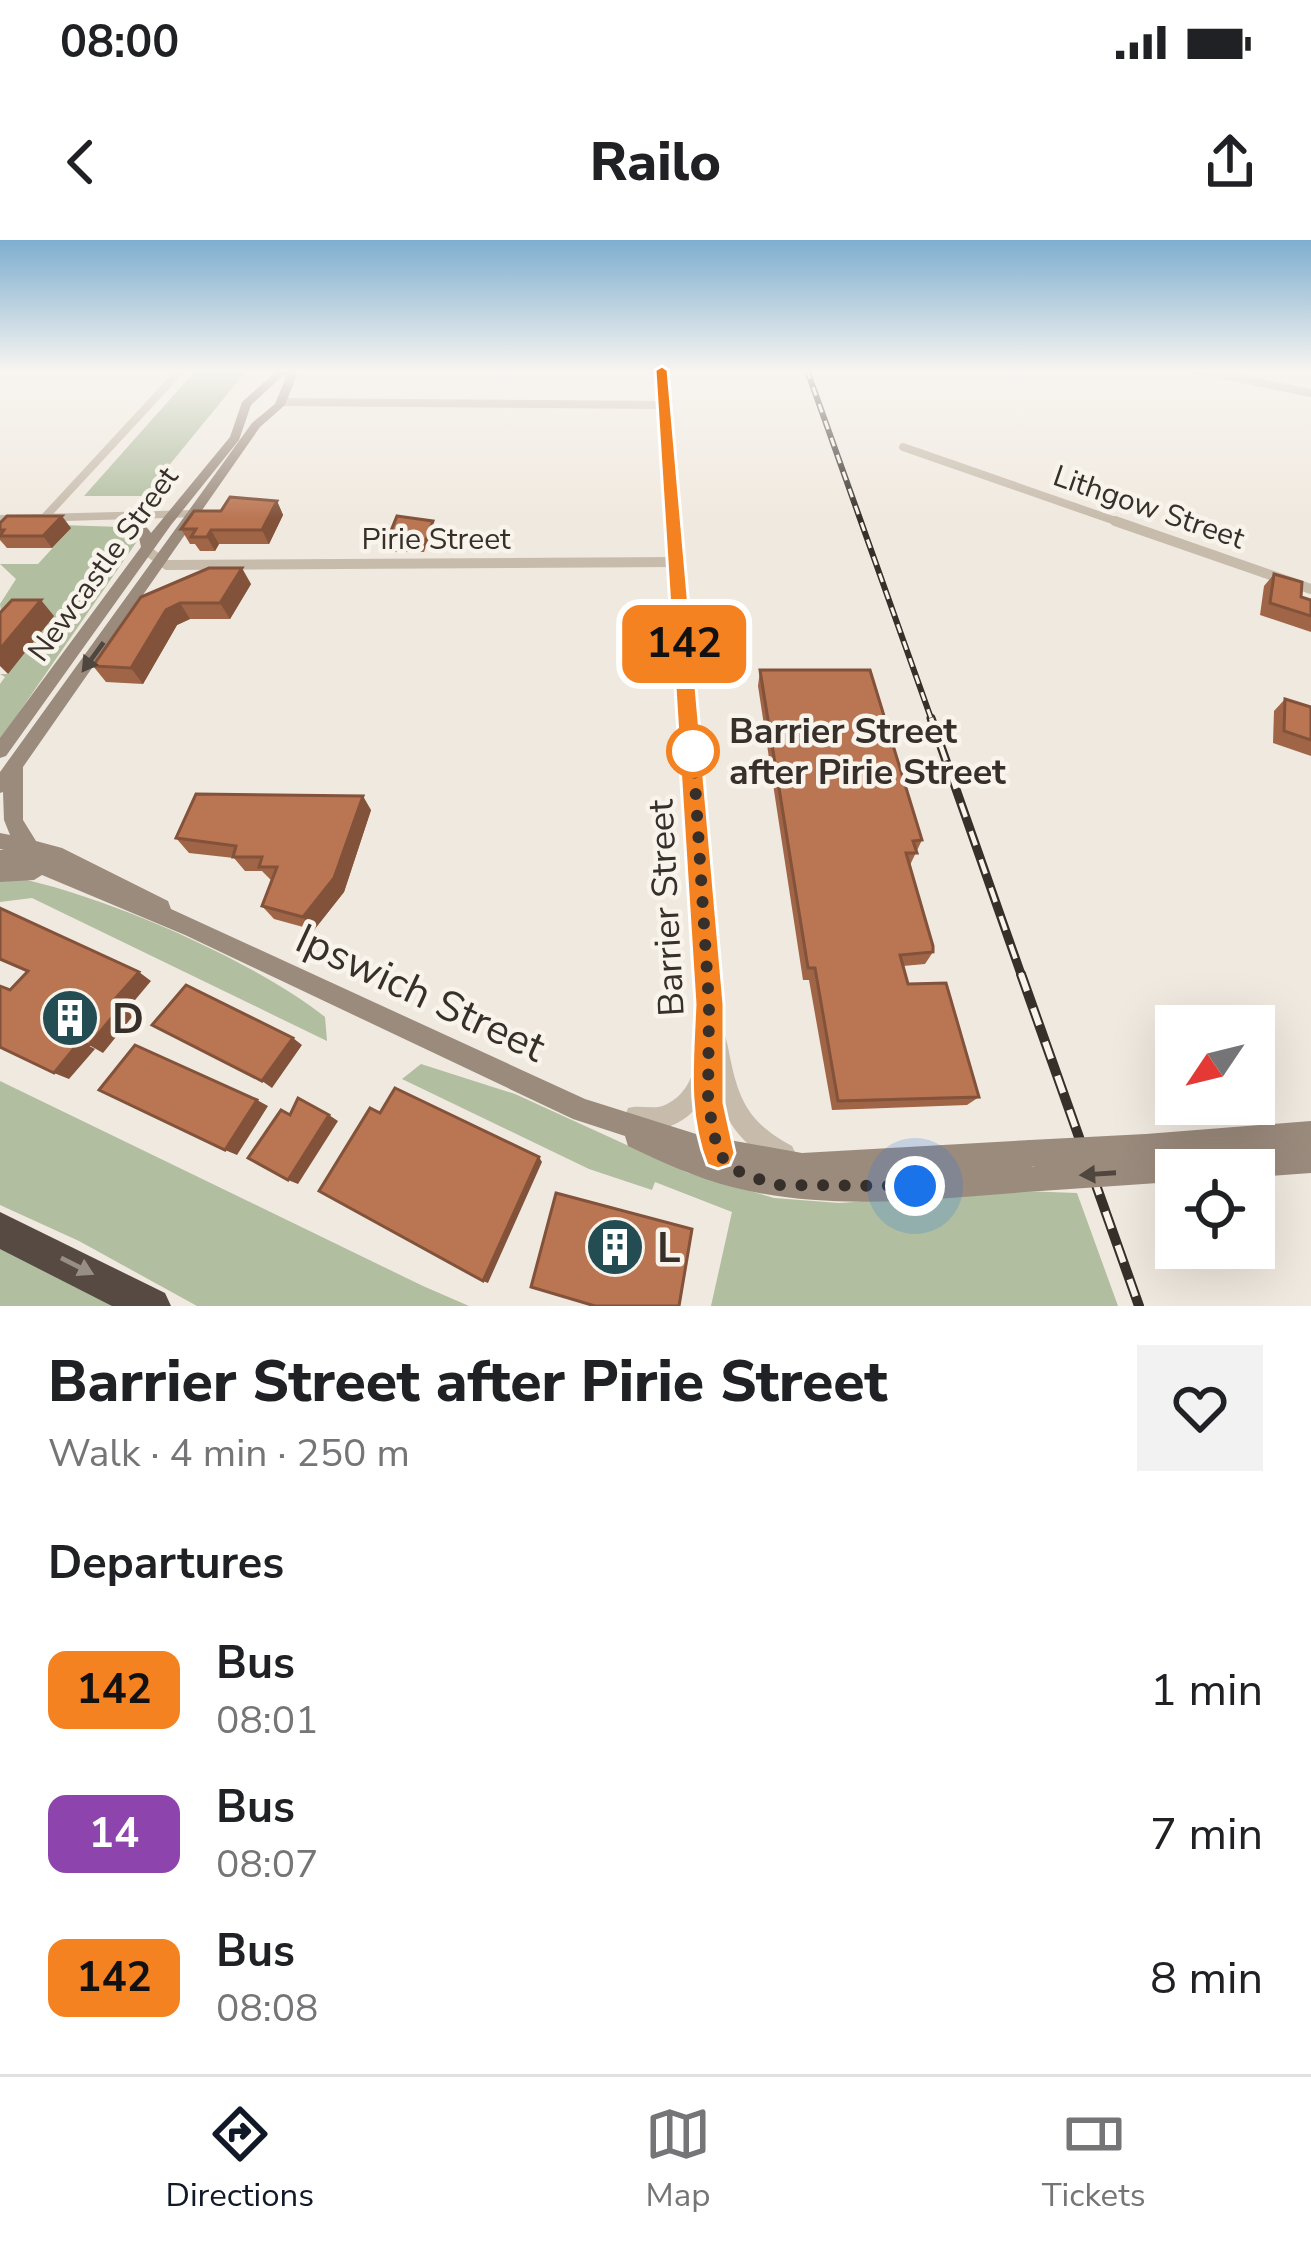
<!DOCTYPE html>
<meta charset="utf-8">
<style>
body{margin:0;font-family:"Nunito Sans",sans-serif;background:#f2f2f2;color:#202124;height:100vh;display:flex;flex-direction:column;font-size:45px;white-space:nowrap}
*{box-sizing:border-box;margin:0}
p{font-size:39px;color:#757577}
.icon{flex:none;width:66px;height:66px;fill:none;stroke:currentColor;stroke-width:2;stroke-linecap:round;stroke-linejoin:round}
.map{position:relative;height:1066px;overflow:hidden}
.drawer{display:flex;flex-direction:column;background:#fff;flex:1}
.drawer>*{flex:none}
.badge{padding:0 24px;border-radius:18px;font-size:42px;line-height:78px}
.needle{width:78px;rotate:235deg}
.buttons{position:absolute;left:1155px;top:765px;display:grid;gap:24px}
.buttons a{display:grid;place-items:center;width:120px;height:120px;border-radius:0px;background:#fff;box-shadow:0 12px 48px #0002;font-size:60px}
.you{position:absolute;width:60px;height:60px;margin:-30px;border:9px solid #fff;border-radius:50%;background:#1a73e8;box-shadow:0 0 0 18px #1a73e833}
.map>.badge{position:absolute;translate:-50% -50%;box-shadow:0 0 0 6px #fff}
h2{padding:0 48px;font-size:45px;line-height:108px}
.round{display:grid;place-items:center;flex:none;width:126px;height:126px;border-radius:0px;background:#f2f2f2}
.headline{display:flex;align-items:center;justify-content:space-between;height:204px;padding:0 48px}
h1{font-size:57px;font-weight:800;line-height:90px}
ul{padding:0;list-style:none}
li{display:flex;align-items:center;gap:36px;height:144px;padding:0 48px}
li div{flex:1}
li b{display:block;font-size:45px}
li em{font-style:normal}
li .badge{min-width:132px;font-weight:700;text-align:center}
.status{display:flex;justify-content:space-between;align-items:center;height:84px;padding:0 60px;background:#fff;direction:ltr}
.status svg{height:33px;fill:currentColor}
header{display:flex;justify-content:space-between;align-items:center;height:156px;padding:0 48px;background:#fff;font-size:54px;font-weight:800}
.tabs{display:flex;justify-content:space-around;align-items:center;height:168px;border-top:3px solid #e0e0e0;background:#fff;font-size:33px;color:#757577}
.tabs a{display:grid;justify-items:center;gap:6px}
.tabs .on{color:#111827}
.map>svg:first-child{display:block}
</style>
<div class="status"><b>08:00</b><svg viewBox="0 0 49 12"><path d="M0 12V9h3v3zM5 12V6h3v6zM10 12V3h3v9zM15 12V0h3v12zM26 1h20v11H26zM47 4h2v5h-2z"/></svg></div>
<header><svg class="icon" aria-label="back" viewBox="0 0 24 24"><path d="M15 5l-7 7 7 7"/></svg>Railo<svg class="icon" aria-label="share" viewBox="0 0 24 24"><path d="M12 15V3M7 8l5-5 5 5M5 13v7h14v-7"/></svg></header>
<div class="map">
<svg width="1311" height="1066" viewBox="0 0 1311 1066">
<rect width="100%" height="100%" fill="#f0e9df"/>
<path fill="#b1bea0" d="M196,130H247L144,256H84Z
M0,283L121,287L140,297L0,500V444L5,437L0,434H8L0,364L16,339L0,324H38L70,289Z
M13,637C104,655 253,720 325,777L327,801L32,658L0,662V638Z
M421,824L515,854L688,933L774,958L839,963L1022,951L1077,953L1118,1066H711L732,972L655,942L652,950L589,929L402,839Z
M0,841L423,1046L469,1066H197L79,1001L0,965Z
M0,1006L122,1066H0Z"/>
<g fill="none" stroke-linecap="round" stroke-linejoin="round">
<path stroke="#c7bbab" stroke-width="8" d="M1197,130L1311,153
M281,162L665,165
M903,207L1124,284
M44,278L181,130"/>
<path stroke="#c7bbab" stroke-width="10" d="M1115,281L1311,349
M146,310L167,325L677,322"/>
<path fill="#c7bbab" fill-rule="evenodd" d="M657,130H667L719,785C727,795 728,808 731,822C740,865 753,885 792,906L796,914L792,922L784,926C751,912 732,893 719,859L731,913L727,921L719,925L711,921L698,866C678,889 656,894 628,884L625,876L628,868C641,864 654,871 667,864C703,846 698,797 699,764Z
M194,270L200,274L198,277L0,283V275Z"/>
<path fill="#9b8b7d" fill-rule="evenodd" d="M278,130H299L285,165L260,187L23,527V580L36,601L62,608L168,661L171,669L585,859L696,894L802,913L1031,900L1040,904L1044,913L1040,922L1031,926L1049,929L1053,938L1049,947L1040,951C939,958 832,973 732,947C696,938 662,922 628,906L625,896L573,879L185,695L42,635L34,640L0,642V610H4L0,609V593L10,595L4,580L3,552L0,553V532L252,183L275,164L289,130L251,165L239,200L171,285L6,516L0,518V498L141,307L138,293L116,281C126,274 146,283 151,293L230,197L242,162Z
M1311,881V907L1266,910L1311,907V933L1254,937V930H1176V942L1157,943L1148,939L1144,930L1148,921L1152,919L1137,916L1133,907L1137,898L1146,894Z"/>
<path fill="#564a42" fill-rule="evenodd" d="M0,972L165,1053L171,1066H112L0,1009Z"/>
<g stroke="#362f2a" stroke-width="6">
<path id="rail-far2" d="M807,130L932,481"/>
</g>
<g stroke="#362f2a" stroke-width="9">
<path id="rail-far1" d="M931,478L1022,737"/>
</g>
<g stroke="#362f2a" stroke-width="10">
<path id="rail" d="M1021,734L1139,1066"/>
</g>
<use href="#rail-far2" stroke="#f8f3eb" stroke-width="3" stroke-dasharray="9" stroke-linecap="butt"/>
<use href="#rail-far1" stroke="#f8f3eb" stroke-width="4.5" stroke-dasharray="15" stroke-linecap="butt"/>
<use href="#rail" stroke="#f8f3eb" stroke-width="6" stroke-dasharray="18" stroke-linecap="butt"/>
<path stroke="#9b8b7d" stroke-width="26" d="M1031,913L1146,907
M1040,938L1157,930"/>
</g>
<path fill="#a06547" d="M277,261L283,275L269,304H219L215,311H200L195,304H190L181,289L221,271Z
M0,283L71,288L52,308H7L0,300Z
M434,285L424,312H385L384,308Z
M1274,334L1301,357L1311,360V392L1260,375L1264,346Z
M251,344L230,379H190L177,385L143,444L106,442L93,426L141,357Z
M760,430L922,600L910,625L933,712L925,724L903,726L908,744L979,857L967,865L832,870L809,740H803L758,446Z
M1285,459L1311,467V516L1273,503L1274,471Z
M371,570L344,652L314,690L274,679L262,666L272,641L262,631H245L234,618L189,613L176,598Z"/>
<path fill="#82523a" d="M277,261L283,275L269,304L262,290Z
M62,276L71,288L52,308L43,296Z
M211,290L219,304L215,311L207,297Z
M242,328L251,344L230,379L220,363Z
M41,360L54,376L8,434L0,426V409Z
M180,363L190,379L177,385L143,444L131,428L166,370Z
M363,556L371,570L344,652L314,690L303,677Z
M139,732L151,741L130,766L137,771L103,813L89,805L115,759Z
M293,798L302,805L272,848L262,841Z
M80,801L95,809L69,839L54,833Z
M257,860L268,866L237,915L225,910Z
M329,875L338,881L298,944L288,940Z
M539,917L542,922L488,1043L483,1041Z"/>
<path fill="#ba7553" stroke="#82523a" stroke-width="3" d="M230,257L277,261L262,290H211L207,297H191L196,289H181L194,271H221Z
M7,276H62L43,296H0L4,290H0V283Z
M397,276L433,281L423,308H384Z
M209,328H242L220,363H180L166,370L131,428L93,426L141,357Z
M1274,334L1302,342L1301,357L1311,360V376L1270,363Z
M12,360H41L0,409V373Z
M760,430H870L922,600L913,601L917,613H906L933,706V712L900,715L908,744L946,743L979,857L838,861L815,728H808Z
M1285,459L1311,467V500L1284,491Z
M196,554L363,556L334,638L303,677L262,666L277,627H259L262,617H233L236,606L176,598Z
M0,668L139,732L115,759L124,763L89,805L80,801L54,833L0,807V746L10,750L28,731L0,719Z
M186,745L293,798L262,841L152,785Z
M135,805L257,860L225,910L99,850Z
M395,848L539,917L483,1041L319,951L370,868L380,873Z
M298,858L329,875L288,940L248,918L281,870L290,875Z
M556,953L692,989L679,1066H595L531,1047Z"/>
<defs><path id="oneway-solid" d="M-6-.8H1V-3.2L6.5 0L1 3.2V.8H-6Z" transform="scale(3)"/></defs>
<g fill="#4f463f">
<use href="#oneway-solid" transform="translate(93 417) rotate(126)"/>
<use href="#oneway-solid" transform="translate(1098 934) rotate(176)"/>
</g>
<use fill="#978e86" href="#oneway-solid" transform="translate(77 1026) rotate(27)"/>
<linearGradient id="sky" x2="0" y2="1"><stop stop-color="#7eaecf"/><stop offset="0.47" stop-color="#f8f5f1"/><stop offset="1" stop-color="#f8f5f1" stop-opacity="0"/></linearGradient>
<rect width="1311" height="279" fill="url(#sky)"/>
<path fill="#f58220" stroke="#fff" stroke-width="3" d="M662,126L668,130L724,764V863L735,913L730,925L718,929L707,925C686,874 693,817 695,764L655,130Z"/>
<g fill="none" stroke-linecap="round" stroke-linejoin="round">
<path stroke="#362f2a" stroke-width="12" stroke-dasharray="0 21.6" d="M693,511L709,764L708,863L718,913L735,930L774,945L915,946"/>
</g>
<defs>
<g id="building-disc" transform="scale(3)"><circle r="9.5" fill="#234c53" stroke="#f8f3eb"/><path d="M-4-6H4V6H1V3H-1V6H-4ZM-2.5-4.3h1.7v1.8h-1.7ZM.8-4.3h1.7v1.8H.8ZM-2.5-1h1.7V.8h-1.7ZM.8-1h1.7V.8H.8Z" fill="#fff"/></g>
</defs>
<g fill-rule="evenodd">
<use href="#building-disc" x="70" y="778"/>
<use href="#building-disc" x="615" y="1007"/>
</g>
<circle fill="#fff" stroke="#f58220" stroke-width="6" cx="693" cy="511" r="24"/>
<g text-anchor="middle" stroke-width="9" stroke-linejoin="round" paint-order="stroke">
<g font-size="30" fill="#362f2a" stroke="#f8f3eb">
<text transform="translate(1149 267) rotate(19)" y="10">Lithgow Street</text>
<text x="436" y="309">Pirie Street</text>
<text transform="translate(103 324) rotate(-54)" y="10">Newcastle Street</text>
</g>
<g font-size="36" font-weight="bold" fill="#362f2a" stroke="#f8f3eb" text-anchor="start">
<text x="729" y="503">Barrier Street<tspan x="729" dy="41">after Pirie Street</tspan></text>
</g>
<g font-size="36" fill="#362f2a" stroke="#f8f3eb">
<text transform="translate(665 668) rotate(-93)" y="13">Barrier Street</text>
</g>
<g font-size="42" fill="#362f2a" stroke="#f8f3eb">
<text transform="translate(421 752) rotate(25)" y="15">Ipswich Street</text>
</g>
<g font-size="42" font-weight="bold" fill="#362f2a" stroke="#f8f3eb" text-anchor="start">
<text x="112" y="793">D</text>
<text x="657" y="1022">L</text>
</g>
</g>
</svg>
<div class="buttons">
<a><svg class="needle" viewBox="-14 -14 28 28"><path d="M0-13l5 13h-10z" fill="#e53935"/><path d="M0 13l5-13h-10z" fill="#757577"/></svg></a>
<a><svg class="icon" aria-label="locate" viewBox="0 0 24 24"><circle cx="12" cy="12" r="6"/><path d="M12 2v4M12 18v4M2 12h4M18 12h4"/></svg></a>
</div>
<div class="you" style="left:915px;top:946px"></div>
<b class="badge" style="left:684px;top:404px;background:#f58220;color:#111">142</b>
</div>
<section class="drawer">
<div class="headline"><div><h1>Barrier Street after Pirie Street</h1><p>Walk · 4 min · 250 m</p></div><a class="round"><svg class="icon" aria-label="heart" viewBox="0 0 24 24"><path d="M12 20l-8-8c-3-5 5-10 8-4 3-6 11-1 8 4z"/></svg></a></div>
<h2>Departures</h2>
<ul>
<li><span class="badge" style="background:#f58220;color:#111">142</span><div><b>Bus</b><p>08:01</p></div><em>1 min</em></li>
<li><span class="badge" style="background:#8e44ad;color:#fff">14</span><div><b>Bus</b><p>08:07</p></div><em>7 min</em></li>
<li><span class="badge" style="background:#f58220;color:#111">142</span><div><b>Bus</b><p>08:08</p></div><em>8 min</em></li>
</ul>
</section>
<nav class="tabs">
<a class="on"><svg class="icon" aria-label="directions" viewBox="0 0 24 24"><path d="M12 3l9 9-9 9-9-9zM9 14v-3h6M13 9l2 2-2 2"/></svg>Directions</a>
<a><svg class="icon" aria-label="map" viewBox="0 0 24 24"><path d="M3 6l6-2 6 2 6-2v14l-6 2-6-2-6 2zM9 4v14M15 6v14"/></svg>Map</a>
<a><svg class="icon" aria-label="tickets" viewBox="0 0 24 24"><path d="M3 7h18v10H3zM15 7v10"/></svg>Tickets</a>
</nav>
